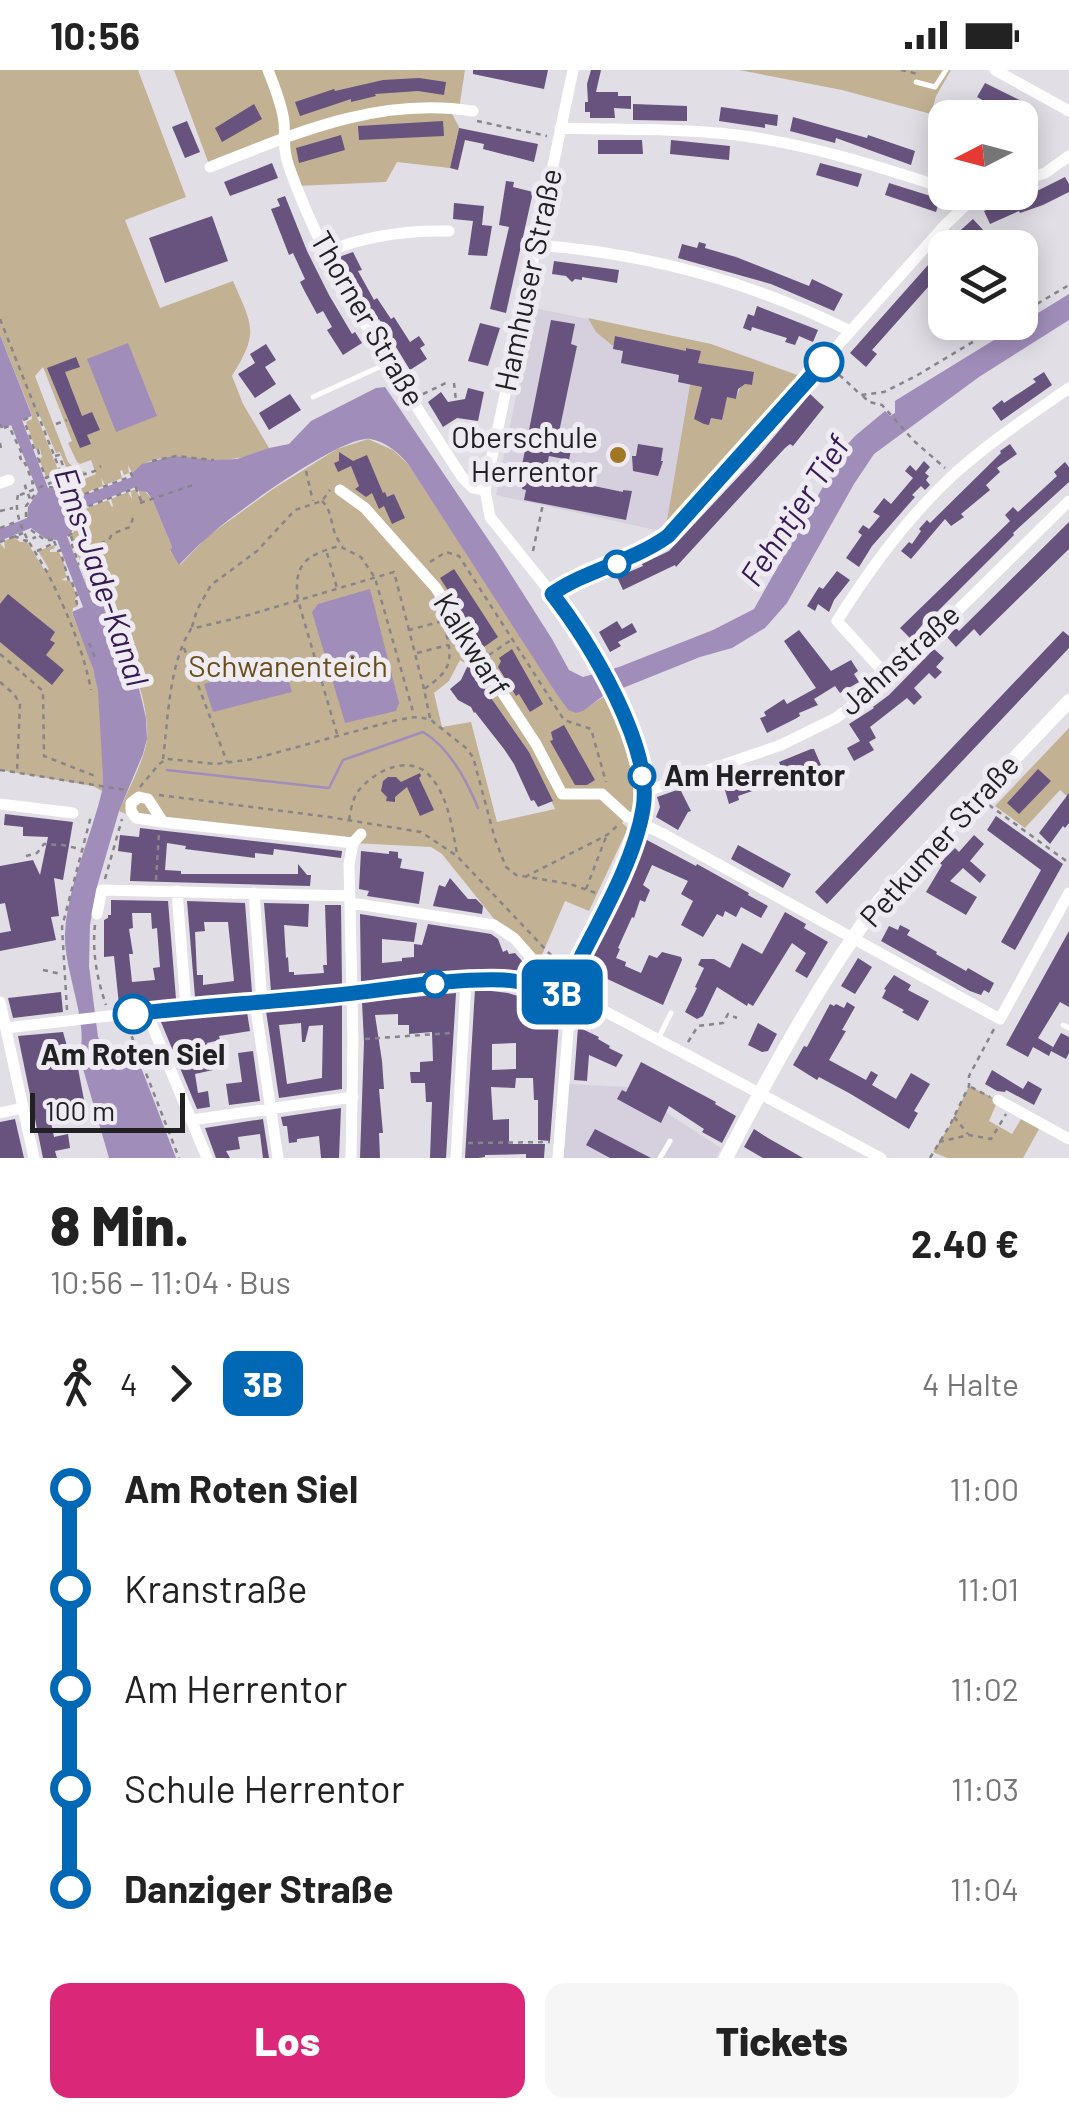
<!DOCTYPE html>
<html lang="de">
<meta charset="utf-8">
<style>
body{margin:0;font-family:Barlow,sans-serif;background:#f6f6f6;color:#222;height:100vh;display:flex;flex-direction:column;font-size:38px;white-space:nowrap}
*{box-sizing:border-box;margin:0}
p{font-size:32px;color:#767676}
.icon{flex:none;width:55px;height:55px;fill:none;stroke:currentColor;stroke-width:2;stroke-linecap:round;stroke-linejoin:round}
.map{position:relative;height:1088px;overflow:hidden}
.panel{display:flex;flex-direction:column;background:#fff;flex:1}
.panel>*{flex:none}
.badge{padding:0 20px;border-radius:15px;font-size:35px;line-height:65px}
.needle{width:65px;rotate:264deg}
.controls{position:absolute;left:928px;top:30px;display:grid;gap:20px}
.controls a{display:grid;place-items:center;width:110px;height:110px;border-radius:20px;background:#fff;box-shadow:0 5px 25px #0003;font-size:50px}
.scale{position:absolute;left:30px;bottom:25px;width:155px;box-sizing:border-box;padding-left:10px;border:5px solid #212023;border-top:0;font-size:28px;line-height:35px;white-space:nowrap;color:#212023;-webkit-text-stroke:8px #efebf3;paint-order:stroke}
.map>.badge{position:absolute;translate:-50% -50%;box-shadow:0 0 0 5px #fff}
.legs{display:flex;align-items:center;gap:15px;height:110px;padding:0 50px;font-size:32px}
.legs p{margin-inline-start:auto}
.summary{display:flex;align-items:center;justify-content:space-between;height:170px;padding:0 50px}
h1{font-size:55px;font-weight:800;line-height:75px}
.button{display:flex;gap:20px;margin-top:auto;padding:20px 50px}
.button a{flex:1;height:115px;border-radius:20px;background:#db2777;color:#fff;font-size:40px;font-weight:800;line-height:115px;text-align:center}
.button a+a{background:#f6f6f6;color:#222}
ul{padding:0 50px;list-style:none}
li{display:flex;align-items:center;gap:35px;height:100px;font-size:38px}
li i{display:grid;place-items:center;width:15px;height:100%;margin:0 12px;background:currentColor}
li i::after{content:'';width:25px;height:25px;margin:-12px;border:8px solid;border-radius:50%;background:#fff}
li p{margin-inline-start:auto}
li:first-child i{background:linear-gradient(#0000 50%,currentColor 0)}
li:last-child i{background:linear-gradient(currentColor 50%,#0000 0)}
.status{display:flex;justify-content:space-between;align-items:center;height:70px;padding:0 50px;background:#fff;direction:ltr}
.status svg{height:28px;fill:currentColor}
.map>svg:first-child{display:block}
</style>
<div class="status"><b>10:56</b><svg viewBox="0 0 49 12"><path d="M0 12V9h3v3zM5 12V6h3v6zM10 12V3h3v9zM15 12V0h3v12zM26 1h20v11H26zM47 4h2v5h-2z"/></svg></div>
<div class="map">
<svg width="1069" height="1088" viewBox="0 0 1069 1088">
<rect width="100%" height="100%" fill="#e1dee6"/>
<path fill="#d6d0de" d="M534,238L711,274L799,305L665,462L496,425Z
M568,1014L627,1017L721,1078L716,1088H563Z"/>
<path fill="#c3b193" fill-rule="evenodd" d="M0,0H138L186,127L125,150L160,238L233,211C253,257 259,262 232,306L243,334L269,378C251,386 235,390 215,390C186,389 154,380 132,403L128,395L129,403L124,405L122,400L120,401L122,408L105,415L101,408L103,416L77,426L74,419L67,420L70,415L96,404L91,390L80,394L77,392L68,373L72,371L43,297L35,306L68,392L76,400L87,402L75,405L66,397L60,382L56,383L38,342L36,344L60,405L58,407L56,403L46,407L39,389L42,387L40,379L36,380L26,352L32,349V345L0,265Z
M174,0H465L459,39L449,38L459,57L450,98L397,92L386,112L296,116L283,69L210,97Z
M739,0H951L936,26L931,44L842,20Z
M588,248L711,274L808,309L665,462L691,309L703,312L694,349L709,355L711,348L722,350L717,324L736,329L742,313L752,315L754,303L698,293L700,281L687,278L685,286L675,279L616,266L613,276L596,262Z
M368,369L393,380L408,394L568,640C591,641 592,631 612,623L644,722L640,752L626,747L622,753L628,758L589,841L565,831L538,894L503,860L442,784L431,777L353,773L136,748L119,741C128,720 141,697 146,675C154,634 121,568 105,530L101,527L96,529L93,521L91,522L85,506L91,500H85L73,476L80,470L74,471L71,465L86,447L83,440L108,430L112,437L113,436L111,429L128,422L132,429L131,421L136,419L140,428L139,421H145L153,431L172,477L170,481L180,495L208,466L273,419L337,379ZM460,590L468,595L529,682L555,739L497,752L471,652L442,657L434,623L449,611Z
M14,467L20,472H27L45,501L49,499L38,481L54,475L55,478L50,480V482H59L66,498L64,499L67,507L61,510L71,511L77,527L75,529L78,536L73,538L72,543C81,565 90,587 96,610C103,640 105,691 102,721L93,716L0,700V473L5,479L4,471Z
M1069,658V728L1060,720L1025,758L995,736Z
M969,1016L998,1030L989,1051L1012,1064L1021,1049L1039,1059L1023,1088H947L933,1082L950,1055Z"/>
<path fill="#a18dba" d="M1069,224V250L979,307L874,384L854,414L787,533L765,558L732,578L700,587L603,626L583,641L576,643L568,640L556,623L408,394C399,383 385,371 370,369C342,365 230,446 207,468C197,476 188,486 179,495L170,480L172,477L153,431L147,422L139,421L136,417L78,440C80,450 75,460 67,466L93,533L104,530L136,606L146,648L147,669L143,684L119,741L96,820L90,855L89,896L98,967L102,973L132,985L139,992L176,1088H109L79,985C90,955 63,899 65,863C68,814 91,768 102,721L103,707L98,621L93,599L72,542L83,537L57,470L46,469L31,458L0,471V459L27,448L28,437L38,422L11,355L2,358L0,354V265L32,346L22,350L48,418L66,421L74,429L132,407V403L142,394L173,386L214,390L237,389L269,378L289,374L311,351L376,318L385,317L498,484L552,569L569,600L583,607L619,597L713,560L754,539L846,376L855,366L885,341L890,346L895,343V331L898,329Z
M128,273L157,346L116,362L87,289Z
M370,519L399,633L396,641L345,653L312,542L318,534Z
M283,592L292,622L213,642L204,614Z"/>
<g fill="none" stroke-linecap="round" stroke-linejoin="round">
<path stroke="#a18dba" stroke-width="2.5" d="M167,700L329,718L343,690L423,662C450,678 467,711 478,738"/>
</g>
<path fill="#67537d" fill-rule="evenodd" d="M473,0H548L544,19L473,4Z
M591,0H601L596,22H618V26H631V39L614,38L615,48H590V42H585V32H588L587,14Z
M419,8L446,12L444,25L418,21L375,24L376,26L351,32V29L300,46L295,32L334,19L335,21L383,10Z
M985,13L1030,35L1022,48L1007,39L1005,43L977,27Z
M254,34L262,49L222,72L215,58Z
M633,34L687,36V51L633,50Z
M721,37L778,45L777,56L765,54V58L719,51Z
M793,47L867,68L868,65L915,81L911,95L836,68L835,73L790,61Z
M187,51L200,82L185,88L172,57Z
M443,51L444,66L359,70L358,56Z
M459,58L538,74L534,92L483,79L484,74L465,70L458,100L450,98Z
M341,65L345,80L299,93L296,78Z
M598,70H642L643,84H598Z
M671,70L730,76L729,90L670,84Z
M272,93L278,108L230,126L224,112Z
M820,93L862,104L858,117L816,105Z
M1065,107L1069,114V122L1043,135L1020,143L1019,141L990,154L984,141L1014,127L1037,119V121Z
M506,111L514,112L513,117L533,122L506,243L490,239L509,157L499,155Z
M889,113L940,129L936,142L885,125Z
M285,126L307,181L329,225L352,264L355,262L362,273L343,285L327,260L332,257L323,241L317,244L305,222L300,212L305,209L293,183L289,185L271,139L280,136L277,129Z
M454,133L484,136L482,155L492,156L487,186L468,185L473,151L453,149Z
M212,146L228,191L165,213L149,168Z
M973,149L984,161L966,178H945V198L872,280L877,284L866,297L850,283L952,168Z
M699,172L706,174L705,178L736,187L809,216L812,209L843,224L834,241L771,214L678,188L682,174L697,178Z
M353,182L362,200L358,201L374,230L377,228L391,249L394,247L410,272L419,266L425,275L420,278L427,289L410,300L379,249L376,252L339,187Z
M554,191L619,200L617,213L582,207V210L575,209L572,212L566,206L552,204Z
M757,236L818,260L813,272L799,266L795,275L785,272L787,268L752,257L751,261L743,258L748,244L754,246Z
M551,250L575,254L571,274L577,276L558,367L573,370L569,390L549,386L545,406L623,422V420L632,421L626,450L524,430L526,420L522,419L525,402H523L525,396L522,395Z
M480,253L500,258L488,296L468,291Z
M615,266L686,281V278L701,281L698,293L754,302L752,315L745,314L738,319L736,329L727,327L722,350L711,348L709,355L704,354L694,349L702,317L678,312L679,305L621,293L623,281L613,279Z
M266,274L276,290L265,297L276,314L255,328L238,304L255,293L250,284Z
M76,287L80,297L65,302L82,346L92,342L100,360L87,365L91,374L80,378L47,298Z
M1044,302L1052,315L1001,351L992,338L1002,330L1004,333L1036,312L1033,309Z
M468,318L484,322L478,351L457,348L443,357L428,332L441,322L448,332L465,329Z
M290,324L301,340L269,360L259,343Z
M810,324L824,337L793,376L790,374L785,378L676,497L675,495L623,520L617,507L643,496L642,494L669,481L756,388Z
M638,374L663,378L661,391H663L658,406L633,401L632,386H636Z
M1010,374L1017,384L997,398L1000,402L986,415L990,420L961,444L964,447L951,456L945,449L911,489L901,481L909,472L912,474L921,461L919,459L927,450L930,453L1001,383L1000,381Z
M339,382L353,391L367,385L383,423L385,422L387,427L394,424L405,448L392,454L384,436L379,439L372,423L366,427L355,419L359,416L351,396L338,402L334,393L339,391Z
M924,391L930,397L925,403L929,406L926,410L930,415L925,420L921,416L912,425L915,427L872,476L859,497L846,488L862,465L858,462L863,455L869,459L880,446L873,442L884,428L891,434L913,408L905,401L910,395L916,401Z
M1065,392L1069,397V412L1013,463L1014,465L932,547L930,545L911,569L900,558L1010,451L1005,445L1013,437L1018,442L1057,406L1054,402Z
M1069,452V479L980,566L974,559L956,577L947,567L956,558L959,561Z
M454,499L498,567L484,577L440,508Z
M837,501L850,510L834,530L829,542L818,534L815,541L807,536L819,517L823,519Z
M8,524L55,562L50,570L55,573L46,585L64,600L52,615L0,572V534Z
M617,551L622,559L632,553L637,562L618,572L621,576L610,582L599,562Z
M799,560L831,601L851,590L858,601L854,604L859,612L840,623L835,616L814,629L818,635L799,643L800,646L795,649L767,663L760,648L766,646L764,642L784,629L787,634L816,618L784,571Z
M1063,561L1069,566V578L827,834L815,822Z
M512,579L543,634L530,642L519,624L516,626L498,597L501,591L499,588Z
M934,579L944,588L936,597L942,602L935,609L929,603L914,618L922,627L914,635L907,628L870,657L876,668L869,672L874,680L854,691L847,678L860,671L849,654L874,638L873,637L889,625Z
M468,595L529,682L553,731L538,737L534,730L531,731L514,694L504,679L475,642L474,643L471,637L458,630L450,619L461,610Z
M564,655L595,710L587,715H575L550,671L553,670L551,662Z
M811,679H814L821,695L786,710L779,692Z
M765,699L770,715L738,726L739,730L729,734L725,720L739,716L737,709Z
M1038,699L1051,711L1019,744L1007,733Z
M420,703L421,706L419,708L434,740L420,746L407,717L395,727V732L386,731L387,727L381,721L383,711L388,707H396L401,712Z
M680,719L691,741L688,742L678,760L656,747L660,737L657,727Z
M1069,723V753L1065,758L1063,756L1050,774L1039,763Z
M5,744L73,752L63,810L54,808L59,846L51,847L56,870L0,881V863L11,861L5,833L0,834V796L33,790L40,805L48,767L23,766V757L4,755Z
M996,746L1063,794L1015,880L1001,872L1041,800L987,760Z
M140,758L342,781V782L341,788L274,779L273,785L255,783V788L185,779L186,776L167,773L165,800L181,801V804H298V794L307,805H311L310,816L130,811L132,783L118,781L120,765L139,767Z
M974,765L984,774L970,791L986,805L980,813L963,798L950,811L977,827L966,845L926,822L942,795L940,793L955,778L959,782Z
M645,769L696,796L697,794L749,823L748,825L768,836L761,848L741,837L736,847L725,841L723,847L717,844L703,867L681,855L693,831L681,824L688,811L652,795L643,815L650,820L645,832L640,830L634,848L632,847L618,878L620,879L616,888L626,892L625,896L641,903L649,885L657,888L662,882L681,887L682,890L663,935L586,899Z
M738,775L791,804L783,818L731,789Z
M361,781L389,784V781L398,782V788L402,789L400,798L424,802L419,834L367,826L369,821L359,819Z
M450,808L468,829H476L483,836L482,844L433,836L439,815L445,817Z
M111,830L168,831L176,929L119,935L114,886L104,887V850L108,848V845H111ZM132,843H151L152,859L157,858L160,897L153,898L155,910L132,912L129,884H133L129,859L133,858Z
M187,831L245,833L252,922L195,927ZM204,852H228L234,911L203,915V905H197L195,862L205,861Z
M264,833L309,834L308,857L284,855L286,888L288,887L289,902H294V905L324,903L323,895H327L325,835H341L342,915L271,921Z
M785,842L806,854L804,858L828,872L807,908L795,901L806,883L792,873L753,936L748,933L747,936L717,917L703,946L697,949L685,942L697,918L695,917L704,898L698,895L701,889H714L730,898L742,873L762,884Z
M360,844L417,853L414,872L382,869V893L402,891V888L414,887V874L422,875L428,854L491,864L498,869L503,882L507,880L509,884L515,883L530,900L422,904L361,913Z
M900,855L910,860L907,865L937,882L936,884L966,901L968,898L994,913L989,923L984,920L981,925L970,921L881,871L889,856L898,860Z
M1069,861V937L1060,932L1038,968L1053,977L1051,981L1061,963L1069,967V983L1066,989L1051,981L1049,986L1033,977L1028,987L1006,975Z
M858,888L872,897L855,924L841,916Z
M894,905L911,915L908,920L929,931L918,951L902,942L904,940L882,928L886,920L884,919Z
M475,919L508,923L560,939L550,1071L538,1070V1030H534L533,1008H516L515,1018L491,1017L493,1050L509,1049V1074H545L544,1088H526V1084L485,1085V1087L478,1088H465ZM516,973V999L492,1000V974Z
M61,922L63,942L13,948L8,928Z
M456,923L446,1088H430L432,1032H426L425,1013H411L410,1002H420V992L433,991L432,962L409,964V955H398V944L375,945L382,991L384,1019H379L383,1063H379L380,1088H360L364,972L362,932Z
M847,932L855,937L842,960L846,961L829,990L866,1010L871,1001L878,1005L872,1015L896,1029L911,1003L930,1014L914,1041L918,1043L909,1059L849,1023L819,1007L817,1010L793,995L804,976L807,977L830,934L834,936L836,934L844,938Z
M342,934V1019L279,1028L266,941ZM301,953L302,972H305L309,956L323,955L322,1008L287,1014L279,955Z
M247,942L250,961L219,966L220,970L207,973L213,1000L195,1004L198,1023L208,1021L210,1037L197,1039L161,952Z
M758,953L777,964L768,981L762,982L748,975Z
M578,957L599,967L598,969L610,976L609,978L623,985L616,997L589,985L587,1011L574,1010Z
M63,962L72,994L77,993L84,1030L65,1035L64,1029L47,1032L54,1067L68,1064L70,1078L55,1081L57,1088H43L18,966Z
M253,981L260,1031L229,1035L226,1014L242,1012L238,983Z
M641,992L716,1032L715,1034L736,1046L722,1073L702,1062L704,1059L669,1036L661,1053L617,1029L622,1020L626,1022Z
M992,1000L1023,1019L1028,1011L1042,1019L1034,1035L1006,1020L1005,1022L997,1021L985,1014Z
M341,1038L339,1088H321L319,1066L297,1069V1072L289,1073L287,1056H283L281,1047Z
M15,1049L24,1088H0V1052Z
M263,1049L269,1088H263L260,1064L238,1067L240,1079L226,1081L230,1088H216L205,1058Z
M595,1059L651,1088H610L586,1075Z
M754,1059L768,1068L803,1088H763L744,1077Z"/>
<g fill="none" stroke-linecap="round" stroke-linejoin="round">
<path stroke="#87858a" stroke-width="2.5" stroke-dasharray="5 5" stroke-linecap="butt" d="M901,0L918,4
M477,51L547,66
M1020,244L1069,215
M0,249L63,408L70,412L72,406
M832,298L861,325L884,322L916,306L1006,252
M454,313L456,331
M423,324L448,312
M863,326L869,332L882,335L914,371L945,398
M28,348L24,350L35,381L38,380L40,387L38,388L46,408L55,404L61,418
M0,354L2,358
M56,354L67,350
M4,358L9,356L23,386L20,387L23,394L25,393L33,413L25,416L30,429
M0,373L1,379
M55,386L59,385L65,401L75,407L95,401L101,396
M152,391L176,386L214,390
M306,401L313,431
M49,417L67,420L74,428L132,406L130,401
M18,425C11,455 39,484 51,510C68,544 84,583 91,620
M20,425L63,408
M322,431C335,443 329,463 343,476
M140,433L196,414
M0,441L13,438
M26,447V436L37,422
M0,458L18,451
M31,460L45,470H56
M14,466L26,471L36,467
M68,466C77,460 81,450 79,440L136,418L142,433
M71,466L74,475H72L79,494L81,493L90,523L92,522L98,531
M54,471L58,481L60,480L69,511L71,510L78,528L76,529L78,539
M0,472L23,463
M91,477L109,470L112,464L130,457L133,448
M37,481L52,474
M533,481L543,434
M327,483L337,518
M430,492L446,482L459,486L564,650L591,659L606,712
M192,557L197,540L211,515L257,481L295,440L322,431L330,420
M89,573L96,590
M184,578L227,692
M417,583L448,575
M0,584L43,621L44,686L95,706
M489,585L511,570
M0,612L14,624L20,634L17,702
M424,619L409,560L443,551
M430,648L424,619C449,602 454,593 446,563
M337,664L298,530C293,494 306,485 339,476L361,487L375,508L414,645
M163,689C168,650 169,593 191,559L245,546L394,502L409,560
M0,700L126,720
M140,717L159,694L167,689L216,694L253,689L393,651C407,648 417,645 431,650L466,678L473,687L495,769L506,797L516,805L570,814L596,823
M159,725L329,747L421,762L457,786L548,882L564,897
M989,735L1069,793
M349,750C351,740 352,729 359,720C374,702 407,684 428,704C448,724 452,757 457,784
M26,786L37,783L44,774L63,775L80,779
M525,807L607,765L618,755
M105,809L122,749
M156,810L159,763
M586,819L606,767
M95,855C92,882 97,909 106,935
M43,900L61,904
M67,940L62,857L91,746
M128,957L179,1088
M365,969L451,963
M688,972L698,956L723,953L728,944L737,948
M971,1017L990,1027
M954,1047L968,1064
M939,1072L969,1065L991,1069L1006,1044
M468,1073L550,1072
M930,1088L950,1055L969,1016V1006L994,959"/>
<path stroke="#fff" stroke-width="5" d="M916,12L935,17L946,0
M313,327L386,294
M1063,955L1069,958
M658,969L671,943
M660,1088L670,1071"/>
<path stroke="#fff" stroke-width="11" d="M268,0C274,16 282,34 284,52C285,68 283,81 289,97C329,210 398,307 462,407L473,418L485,420
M995,0L1069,41
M560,58C619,60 678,58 737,65C808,74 877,96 945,118
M210,97C296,63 379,26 473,41
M1020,111L1045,103L1069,86
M957,122L974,130
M536,175C644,183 752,212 850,261
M325,182C365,166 406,160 449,161
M0,413L9,410
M340,420L365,438L436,518L449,539L461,570L477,584L536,674L562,724H602L626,746L665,765L1000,949L1069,823
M552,525L565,516L652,477L668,466L946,154L965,136L989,122
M889,608L837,551C869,500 907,448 952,406C988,373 1029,346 1069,318
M644,722L781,675L836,648L889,608L1069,431
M0,734L73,743
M163,752L148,729L139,727L131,733V741L136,748L163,752L353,773
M177,821L186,937
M254,823L262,932
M351,833L494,855L514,868L542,900V918
M97,844L102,820L350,826
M564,922L633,774L643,742L644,722L638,690L629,661L591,579L560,534L490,447L485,420L573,0
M0,932L34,1088
M255,933L278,1088
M147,943L207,1088
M6,958L186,937L352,924L383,918L475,910L518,912L578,927L881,1088
M998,1030L1069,1069
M0,1043L23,1038
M192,1050L353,1027
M351,1088L353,970L349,794L353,773L361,764
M456,1088L466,911
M558,1088L571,924"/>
<path stroke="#fff" stroke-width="14" d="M726,1088C772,999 820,911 880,830L1069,631"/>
</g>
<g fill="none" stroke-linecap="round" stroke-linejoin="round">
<g stroke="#fff" stroke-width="22">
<path id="line-1" d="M133,944C198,936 262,933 326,926C385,921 444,908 504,910C524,911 545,919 564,922C589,866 633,799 643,739C654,679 589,570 552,524C586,500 632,492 668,466L824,292"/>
</g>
<use href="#line-1" stroke="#0068b4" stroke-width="15"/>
</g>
<g fill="#fff" stroke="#0068b4" stroke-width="5">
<circle cx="824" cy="292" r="18"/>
<circle cx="617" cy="494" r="12"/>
<circle cx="642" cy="706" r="12"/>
<circle cx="435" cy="914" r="12"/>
<circle cx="133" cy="944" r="18"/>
</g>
<circle fill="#a17726" stroke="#efebf3" stroke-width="4" cx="618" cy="385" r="10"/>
<g text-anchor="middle" stroke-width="10" stroke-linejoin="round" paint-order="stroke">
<g font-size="30" fill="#212023" stroke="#efebf3">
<text transform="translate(529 210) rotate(-78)" y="10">Hamhuser Straße</text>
<text transform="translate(367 249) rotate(60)" y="10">Thorner Straße</text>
<text transform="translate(471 575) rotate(58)" y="10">Kalkwarf</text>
<text transform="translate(900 590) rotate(-42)" y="10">Jahnstraße</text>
<text transform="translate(940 771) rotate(-48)" y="10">Petkumer Straße</text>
</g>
<g font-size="30" fill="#212023" stroke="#efebf3" text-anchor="end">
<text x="598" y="378">Oberschule<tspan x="598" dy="34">Herrentor</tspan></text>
</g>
<g font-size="30" fill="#6b4e18" stroke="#efebf3">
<text x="288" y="607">Schwanenteich</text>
</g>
<g font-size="30" font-weight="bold" fill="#212023" stroke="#efebf3" text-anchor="start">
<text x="664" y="716">Am Herrentor</text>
<text x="133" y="995" text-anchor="middle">Am Roten Siel</text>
</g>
<g font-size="32" font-style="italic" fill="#371a52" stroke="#efebf3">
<text transform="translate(795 441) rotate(-57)" y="11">Fehntjer Tief</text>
<text transform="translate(101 507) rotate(71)" y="11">Ems-Jade-Kanal</text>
</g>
</g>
</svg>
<div class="controls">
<a><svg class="needle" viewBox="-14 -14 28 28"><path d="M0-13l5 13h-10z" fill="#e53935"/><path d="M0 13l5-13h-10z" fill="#767676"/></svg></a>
<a><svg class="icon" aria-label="layers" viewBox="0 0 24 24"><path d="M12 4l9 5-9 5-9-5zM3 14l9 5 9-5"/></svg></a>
</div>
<div class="scale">100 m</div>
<b class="badge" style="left:562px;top:922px;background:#0068b4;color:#fff">3B</b>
</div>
<section class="panel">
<div class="summary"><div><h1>8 Min.</h1><p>10:56 – 11:04 · Bus</p></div><b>2.40 €</b></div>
<div class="legs"><svg class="icon" aria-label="walk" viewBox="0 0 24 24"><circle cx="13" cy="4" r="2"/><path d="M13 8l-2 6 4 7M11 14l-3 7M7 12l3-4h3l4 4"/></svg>4<svg class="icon" aria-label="forward" viewBox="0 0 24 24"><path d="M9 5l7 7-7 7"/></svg><b class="badge" style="background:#0068b4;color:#fff">3B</b><p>4 Halte</p></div>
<ul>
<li><i style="color:#0068b4"></i><b>Am Roten Siel</b><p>11:00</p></li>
<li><i style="color:#0068b4"></i><span>Kranstraße</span><p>11:01</p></li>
<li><i style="color:#0068b4"></i><span>Am Herrentor</span><p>11:02</p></li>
<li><i style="color:#0068b4"></i><span>Schule Herrentor</span><p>11:03</p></li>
<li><i style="color:#0068b4"></i><b>Danziger Straße</b><p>11:04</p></li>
</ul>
<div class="button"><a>Los</a><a>Tickets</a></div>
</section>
